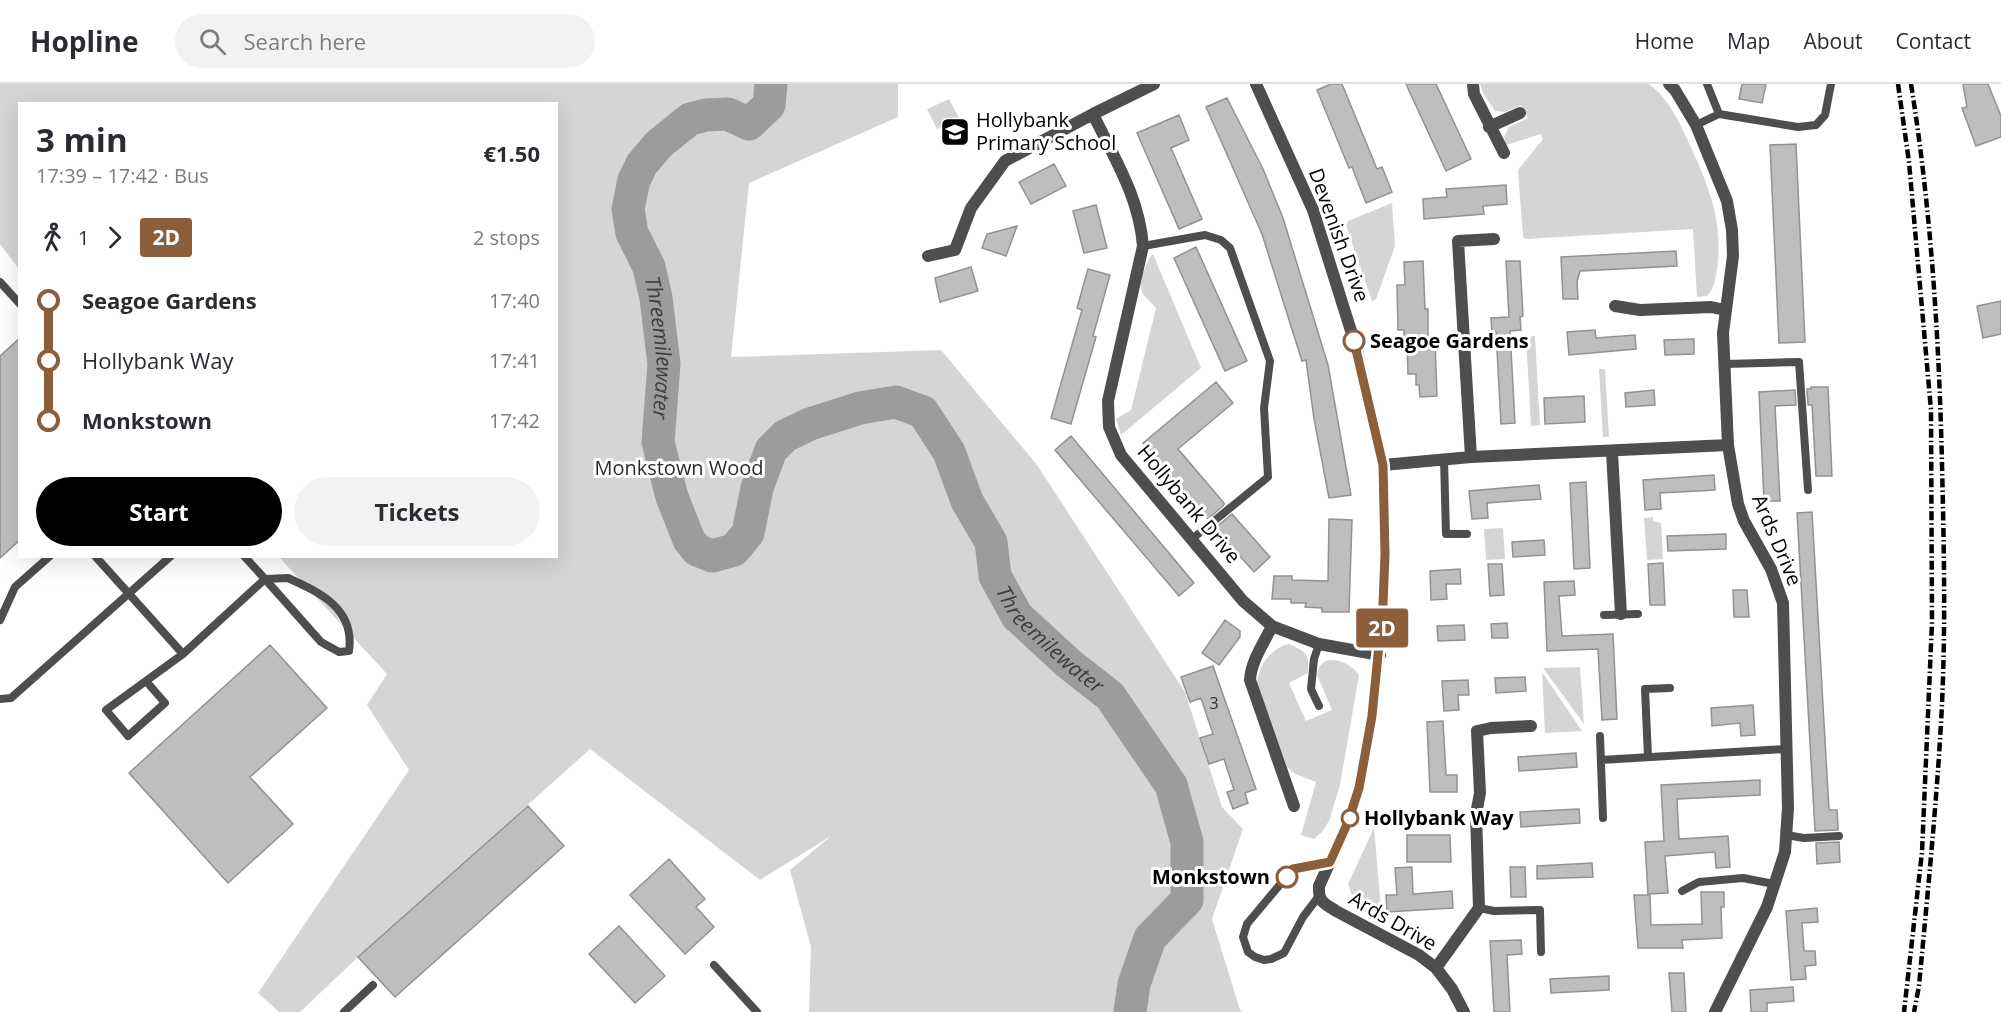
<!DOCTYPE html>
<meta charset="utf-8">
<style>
body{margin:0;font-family:"Open Sans",sans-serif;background:#f2f2f3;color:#2b2b33;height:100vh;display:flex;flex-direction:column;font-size:22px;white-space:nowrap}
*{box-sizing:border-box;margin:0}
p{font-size:20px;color:#7c7c81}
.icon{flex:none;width:33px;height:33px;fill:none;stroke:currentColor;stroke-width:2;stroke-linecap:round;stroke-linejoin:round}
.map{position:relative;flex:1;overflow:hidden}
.details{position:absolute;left:18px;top:18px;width:540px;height:456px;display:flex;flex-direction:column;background:#fff;border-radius:0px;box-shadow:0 6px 24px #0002}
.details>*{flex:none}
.badge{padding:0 12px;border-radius:4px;font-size:21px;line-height:39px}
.map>.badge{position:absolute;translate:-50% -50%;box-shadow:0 0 0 3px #fff}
.legs{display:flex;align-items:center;gap:9px;height:66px;padding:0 18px;font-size:20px}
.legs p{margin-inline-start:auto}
.overview{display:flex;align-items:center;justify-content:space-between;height:102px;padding:0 18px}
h1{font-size:33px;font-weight:700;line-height:45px}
.action{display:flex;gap:12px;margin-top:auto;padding:12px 18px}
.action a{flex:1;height:69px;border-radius:36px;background:#000;color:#fff;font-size:24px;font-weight:700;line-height:69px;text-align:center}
.action a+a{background:#f2f2f3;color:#2b2b33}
ul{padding:0 18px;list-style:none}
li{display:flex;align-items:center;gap:21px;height:60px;font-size:22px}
li i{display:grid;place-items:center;width:9px;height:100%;margin:0 8px;background:currentColor}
li i::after{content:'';width:15px;height:15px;margin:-8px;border:4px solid;border-radius:50%;background:#fff}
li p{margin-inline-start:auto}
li:first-child i{background:linear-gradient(#0000 50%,currentColor 0)}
li:last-child i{background:linear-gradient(currentColor 50%,#0000 0)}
header{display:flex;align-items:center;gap:36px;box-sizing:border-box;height:84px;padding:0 30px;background:#fff;border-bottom:2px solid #e1e1e2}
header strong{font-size:28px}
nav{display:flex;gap:33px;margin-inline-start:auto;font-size:21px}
.search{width:420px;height:54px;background:#f2f2f3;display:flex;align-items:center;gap:15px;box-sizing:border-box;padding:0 21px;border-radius:33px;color:#7c7c81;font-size:22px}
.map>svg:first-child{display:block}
</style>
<header>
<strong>Hopline</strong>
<div class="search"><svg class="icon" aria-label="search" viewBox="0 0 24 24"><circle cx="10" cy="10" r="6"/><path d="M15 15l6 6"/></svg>Search here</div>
<nav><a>Home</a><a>Map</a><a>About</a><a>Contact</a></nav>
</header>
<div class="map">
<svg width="2001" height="928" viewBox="0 0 2001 928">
<rect width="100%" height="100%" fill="#fff"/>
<path fill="#d5d5d5" d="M0,0H898V33L749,99L731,273L941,266L1037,381L1185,608L1222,723L1243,745L1212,835L1240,926L1243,928H809L811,863L790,786L831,752L760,796L590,665L358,873L300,928H279L258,909L409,686L367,621L387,590L279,473L556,472V20H20L19,185L0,160Z
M1480,0H1649C1670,16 1679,38 1690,61C1709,103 1724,139 1717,186C1715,196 1714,205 1707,212L1697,213L1693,145L1526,155L1523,153L1518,86L1543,55L1541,50L1506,61L1504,53L1509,43L1528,34L1521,21L1505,28L1495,27L1483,9Z
M949,15L959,34L937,45L927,25Z
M1392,119L1395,162L1376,215L1372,217L1346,141L1348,137Z
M1153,170L1201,284L1121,351L1116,335L1131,326L1156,224C1152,219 1145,214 1142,208C1138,199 1146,177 1153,170Z
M1535,252L1540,341L1531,342L1526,253Z
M1599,285H1605L1609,353H1603Z
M1653,433V437L1661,439L1663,475L1647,476L1644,434Z
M1503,444L1505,475L1486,476L1484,445Z
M1289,560C1307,569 1309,568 1308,589L1289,599L1306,637L1332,626L1317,591C1320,566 1350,577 1359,591L1340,701L1329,737L1321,749L1314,755L1301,751L1316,698L1295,690L1287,683L1257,602C1257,583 1270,564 1289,560Z
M1580,583L1584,640L1543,584Z
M1542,588L1582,647L1545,649Z
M1374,744L1382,836L1356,823L1348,800Z"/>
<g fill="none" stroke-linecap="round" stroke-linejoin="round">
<path stroke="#9c9c9c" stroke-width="33" id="s1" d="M771,0L769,21L749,40L728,30L706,31L690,35L659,60L642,80L634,96L628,125L632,149L649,183L656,214L664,280L658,358L672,413L689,456L697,466L712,472L734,466L748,449L757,404L771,366L785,352L810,340L860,324L896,318L923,328L949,368L967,417L991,458L995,492L1017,532L1068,579L1110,612L1171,701L1187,758V816L1150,854L1134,900L1130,928"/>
</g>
<path fill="#bebebe" stroke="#929292" stroke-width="1.5" d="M1331,0H1342L1377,85L1382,83L1392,108L1366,119L1352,83L1349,84L1317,6Z
M1406,0H1436L1471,75L1446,87Z
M1742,0H1766L1762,19L1739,15Z
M1963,0H1988L2001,32V53L1976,62L1962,24L1967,23Z
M1227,14L1263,85L1283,134L1328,281L1351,411L1329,414L1314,335L1306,276L1302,277L1262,150L1206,23Z
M1179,31L1189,56L1171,64L1202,135L1179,145L1137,49Z
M1796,60L1805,258L1779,259L1770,61Z
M1054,80L1066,102L1031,120L1019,98Z
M1506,101L1507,120L1483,122L1484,130L1424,135L1423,115L1447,113L1446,105Z
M1096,121L1107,164L1084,169L1073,127Z
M1017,142L1006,172L982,164L987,150Z
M1196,163L1247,277L1225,287L1174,174Z
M1676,167L1677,182L1580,187L1577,198L1578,215H1563L1561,173Z
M1423,177L1425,225H1428V256H1435L1437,312L1420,313L1419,301H1416V290H1408L1407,256H1404V246H1398L1397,201H1405L1404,178Z
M1506,177H1520L1523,232L1520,233L1521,246L1510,247L1515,339L1501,340L1496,248H1492L1491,234L1509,233Z
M971,183L978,207L940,218L935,194Z
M1088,185L1110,191L1093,252L1096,253L1071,340L1051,334L1082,226L1077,224Z
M2001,217V250L1983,254L1977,222Z
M1595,246L1596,254L1635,251L1636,265L1569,271L1567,248Z
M20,254V456L0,474V272Z
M1694,255V270L1665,271L1664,256Z
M1216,298L1233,319L1178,365L1224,419V421L1208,435L1143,359Z
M1811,303H1828L1832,392H1816L1812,321H1808L1807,305H1811Z
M1654,306L1655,321L1626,323L1625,309Z
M1795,306L1796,321L1775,322L1780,417H1764L1759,308Z
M1584,312L1585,338L1545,340L1544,314Z
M1071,352L1194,499L1179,512L1055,366Z
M1714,391L1715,406L1660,409L1661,425L1645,426L1643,396Z
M1586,398L1590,484L1574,485L1570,399Z
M1539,401L1541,415L1487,419L1488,434L1472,435L1469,407Z
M1812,428L1829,726H1837L1838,742V746L1815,747L1797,429Z
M1232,430L1270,473L1254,488L1215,444Z
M1329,435L1352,436L1349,528H1322V524L1305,523L1306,519H1291V515H1272L1274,492H1292V496L1328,497Z
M1726,450V465L1668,467L1667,452Z
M1544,456L1545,471L1513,473L1512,458Z
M1663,479L1665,521H1650L1648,480Z
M1488,480H1502L1504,511L1490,512Z
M1460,485L1461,500H1446L1447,515L1431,516L1430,487Z
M1574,497L1575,511L1559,512L1562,552L1613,550L1617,635L1602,636L1598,565L1547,567L1544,498Z
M1733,506H1747L1749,533H1734Z
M1225,536L1240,547V553L1219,581L1202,569Z
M1507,539L1508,554H1492L1491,540Z
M1464,541L1465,556L1438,557L1437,542Z
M270,561L327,624L250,693L293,740L228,799L129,689Z
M1213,582L1256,705L1245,709L1248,719L1233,725L1227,708L1234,706L1224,675L1209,680L1200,654L1213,650L1201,614L1190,618L1181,593Z
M1525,593L1526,607L1496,609L1495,594Z
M1468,596L1469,611H1458L1459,626L1444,627L1442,597Z
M1753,621L1755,651L1741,652L1740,639L1712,642L1711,624Z
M1443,637L1446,691H1457V708H1430L1427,638Z
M1576,669L1577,683L1519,687L1518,673Z
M1760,696V711L1677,715L1679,755L1728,752L1730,783L1716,784L1715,768L1665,772L1668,809L1648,810L1645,758L1664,757L1661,701Z
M528,722L564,762L395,913L358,873Z
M1579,725L1580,739L1521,743L1520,728Z
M1407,751H1450L1451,778H1407Z
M1839,758L1840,778L1817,780L1816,759Z
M669,775L705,815L696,823L714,843L685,870L630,811Z
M1592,779L1593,793L1537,795V782Z
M1412,783L1413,810L1452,807L1453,824L1387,828L1386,811H1397L1395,784Z
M1510,783H1525L1526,813H1511Z
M1701,808H1724V823H1721L1722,854L1682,856L1683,864H1638L1634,811H1650L1651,841L1702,840Z
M1817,824L1818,838L1802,839L1804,867H1815L1816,881L1805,882L1806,895L1791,896L1786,827Z
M619,842L665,892L635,919L589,870Z
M1521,856L1522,870L1507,871L1510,928H1494L1490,857Z
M1669,889H1684L1686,928H1672Z
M1609,892V906L1551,909L1550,895Z
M1793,903L1794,917L1767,919V928H1751L1750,906Z"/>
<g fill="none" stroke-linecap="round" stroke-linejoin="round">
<path stroke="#4e4e4e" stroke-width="8" d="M1707,0L1719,30
M1696,41L1719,30L1798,43L1816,41L1825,31L1831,0
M1143,162L1205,151L1221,156L1230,164L1270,277L1264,324L1268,393L1192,455
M0,198L20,220
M1725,280L1799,278L1808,406
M1444,375L1446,450H1467
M95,472L183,570
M288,494C321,509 355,525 349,567L339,568L321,558L265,495Z
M1604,531L1638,530
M0,536L15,503L50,472
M146,597L165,619L128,652L106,626L183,570L265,495L244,472
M0,615L11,614L171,472
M1319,622L1311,605L1314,575L1319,560
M1600,652L1603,734
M1648,673L1645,605L1670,604
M1601,676L1785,665
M1786,751L1804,754L1839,752
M1682,807L1699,798L1743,794L1774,800
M1319,812L1303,833L1284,869L1271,875L1264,876L1255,873L1248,868L1243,853L1247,840L1293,785L1330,778
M1479,824L1494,827L1540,826L1541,868
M714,881L757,928
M344,928L373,901"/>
<path stroke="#4e4e4e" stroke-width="12" d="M1256,0L1313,126L1357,266L1383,381L1385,470L1383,520L1372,632L1359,704L1348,738L1319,802C1318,818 1324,819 1336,827L1419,871L1436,884L1452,905L1464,928
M1473,0L1474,10L1504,69
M1669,0L1675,6L1696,41L1727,117L1732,146L1733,172L1723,249L1728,361L1738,420L1744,437L1771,485L1783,519L1788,724L1785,768L1767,823L1715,928
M1093,30C1114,74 1139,112 1143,162L1108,317L1109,343L1121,371L1243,517L1272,542L1319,560L1380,571
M1489,43L1520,29
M928,172L955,166L971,124L1005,77L1093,30L1154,0
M1615,222L1640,226L1711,223L1725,226
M1612,368L1621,530
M1471,373L1458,157L1494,155
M1383,381L1471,373L1728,361
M1272,542C1264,559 1251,577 1250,596L1294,722
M1436,884L1479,824L1476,730L1480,709L1477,647L1491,644L1531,642"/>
<path stroke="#000" stroke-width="4.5" stroke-dasharray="9 3 1.5 3" stroke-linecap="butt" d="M1898,0L1909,78L1931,326L1932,538L1922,768L1904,928
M1911,0C1931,125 1939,253 1942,380C1944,466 1946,553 1941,639C1936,727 1927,815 1919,902L1914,928"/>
</g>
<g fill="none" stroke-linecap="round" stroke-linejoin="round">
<g stroke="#fff" stroke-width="14">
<path id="line-1" d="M1287,793L1293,785L1330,778L1348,738L1359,704L1372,632L1383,520L1385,470L1383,381L1354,257"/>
</g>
<use href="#line-1" stroke="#8b5e3c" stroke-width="9"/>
</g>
<defs>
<g id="school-square" transform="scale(1.5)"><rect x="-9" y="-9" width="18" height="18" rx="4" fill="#000" stroke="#fff"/><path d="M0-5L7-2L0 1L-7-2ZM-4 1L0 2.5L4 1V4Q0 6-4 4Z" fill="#fff"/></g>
</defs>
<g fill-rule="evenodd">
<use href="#school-square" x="955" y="48"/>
</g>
<g fill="#fff" stroke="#8b5e3c" stroke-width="3">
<circle cx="1354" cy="257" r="10"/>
<circle cx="1350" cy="734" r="8"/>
<circle cx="1287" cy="793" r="10"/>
</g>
<g text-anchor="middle" stroke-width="6" stroke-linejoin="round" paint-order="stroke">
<g font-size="16" fill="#303030">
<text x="1214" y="625">3</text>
</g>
<g font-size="20" fill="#000" stroke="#fff" text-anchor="start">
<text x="976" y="43">Hollybank<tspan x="976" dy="23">Primary School</tspan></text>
</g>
<g font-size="20" fill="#000" stroke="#fff">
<text transform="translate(1339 151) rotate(70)" y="7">Devenish Drive</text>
<text transform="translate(1189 420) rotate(50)" y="7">Hollybank Drive</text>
<text transform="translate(1777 456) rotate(67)" y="7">Ards Drive</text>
<text transform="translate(1393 837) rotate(30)" y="7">Ards Drive</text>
</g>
<g font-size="20" font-weight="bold" fill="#000" stroke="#fff" text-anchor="start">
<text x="1370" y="264">Seagoe Gardens</text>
<text x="1364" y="741">Hollybank Way</text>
<text x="1270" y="800" text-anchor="end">Monkstown</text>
</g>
<g font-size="20" fill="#2c2c2c" stroke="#fff">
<text x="679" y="391">Monkstown Wood</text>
</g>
<g font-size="21" font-style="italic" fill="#3d3d3d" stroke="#fff">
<text dy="7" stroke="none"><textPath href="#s1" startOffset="368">Threemilewater</textPath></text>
<text dy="7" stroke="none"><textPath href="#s1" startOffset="1158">Threemilewater</textPath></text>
</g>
</g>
</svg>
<b class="badge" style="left:1382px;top:544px;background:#8b5e3c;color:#fff">2D</b>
<section class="details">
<div class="overview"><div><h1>3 min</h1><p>17:39 – 17:42 · Bus</p></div><b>€1.50</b></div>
<div class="legs"><svg class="icon" aria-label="walk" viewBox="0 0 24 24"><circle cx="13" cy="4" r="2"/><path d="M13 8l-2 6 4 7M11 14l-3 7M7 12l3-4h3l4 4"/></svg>1<svg class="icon" aria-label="forward" viewBox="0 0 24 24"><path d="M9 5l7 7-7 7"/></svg><b class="badge" style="background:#8b5e3c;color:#fff">2D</b><p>2 stops</p></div>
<ul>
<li><i style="color:#8b5e3c"></i><b>Seagoe Gardens</b><p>17:40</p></li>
<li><i style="color:#8b5e3c"></i><span>Hollybank Way</span><p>17:41</p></li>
<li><i style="color:#8b5e3c"></i><b>Monkstown</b><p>17:42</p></li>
</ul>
<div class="action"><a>Start</a><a>Tickets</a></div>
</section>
</div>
